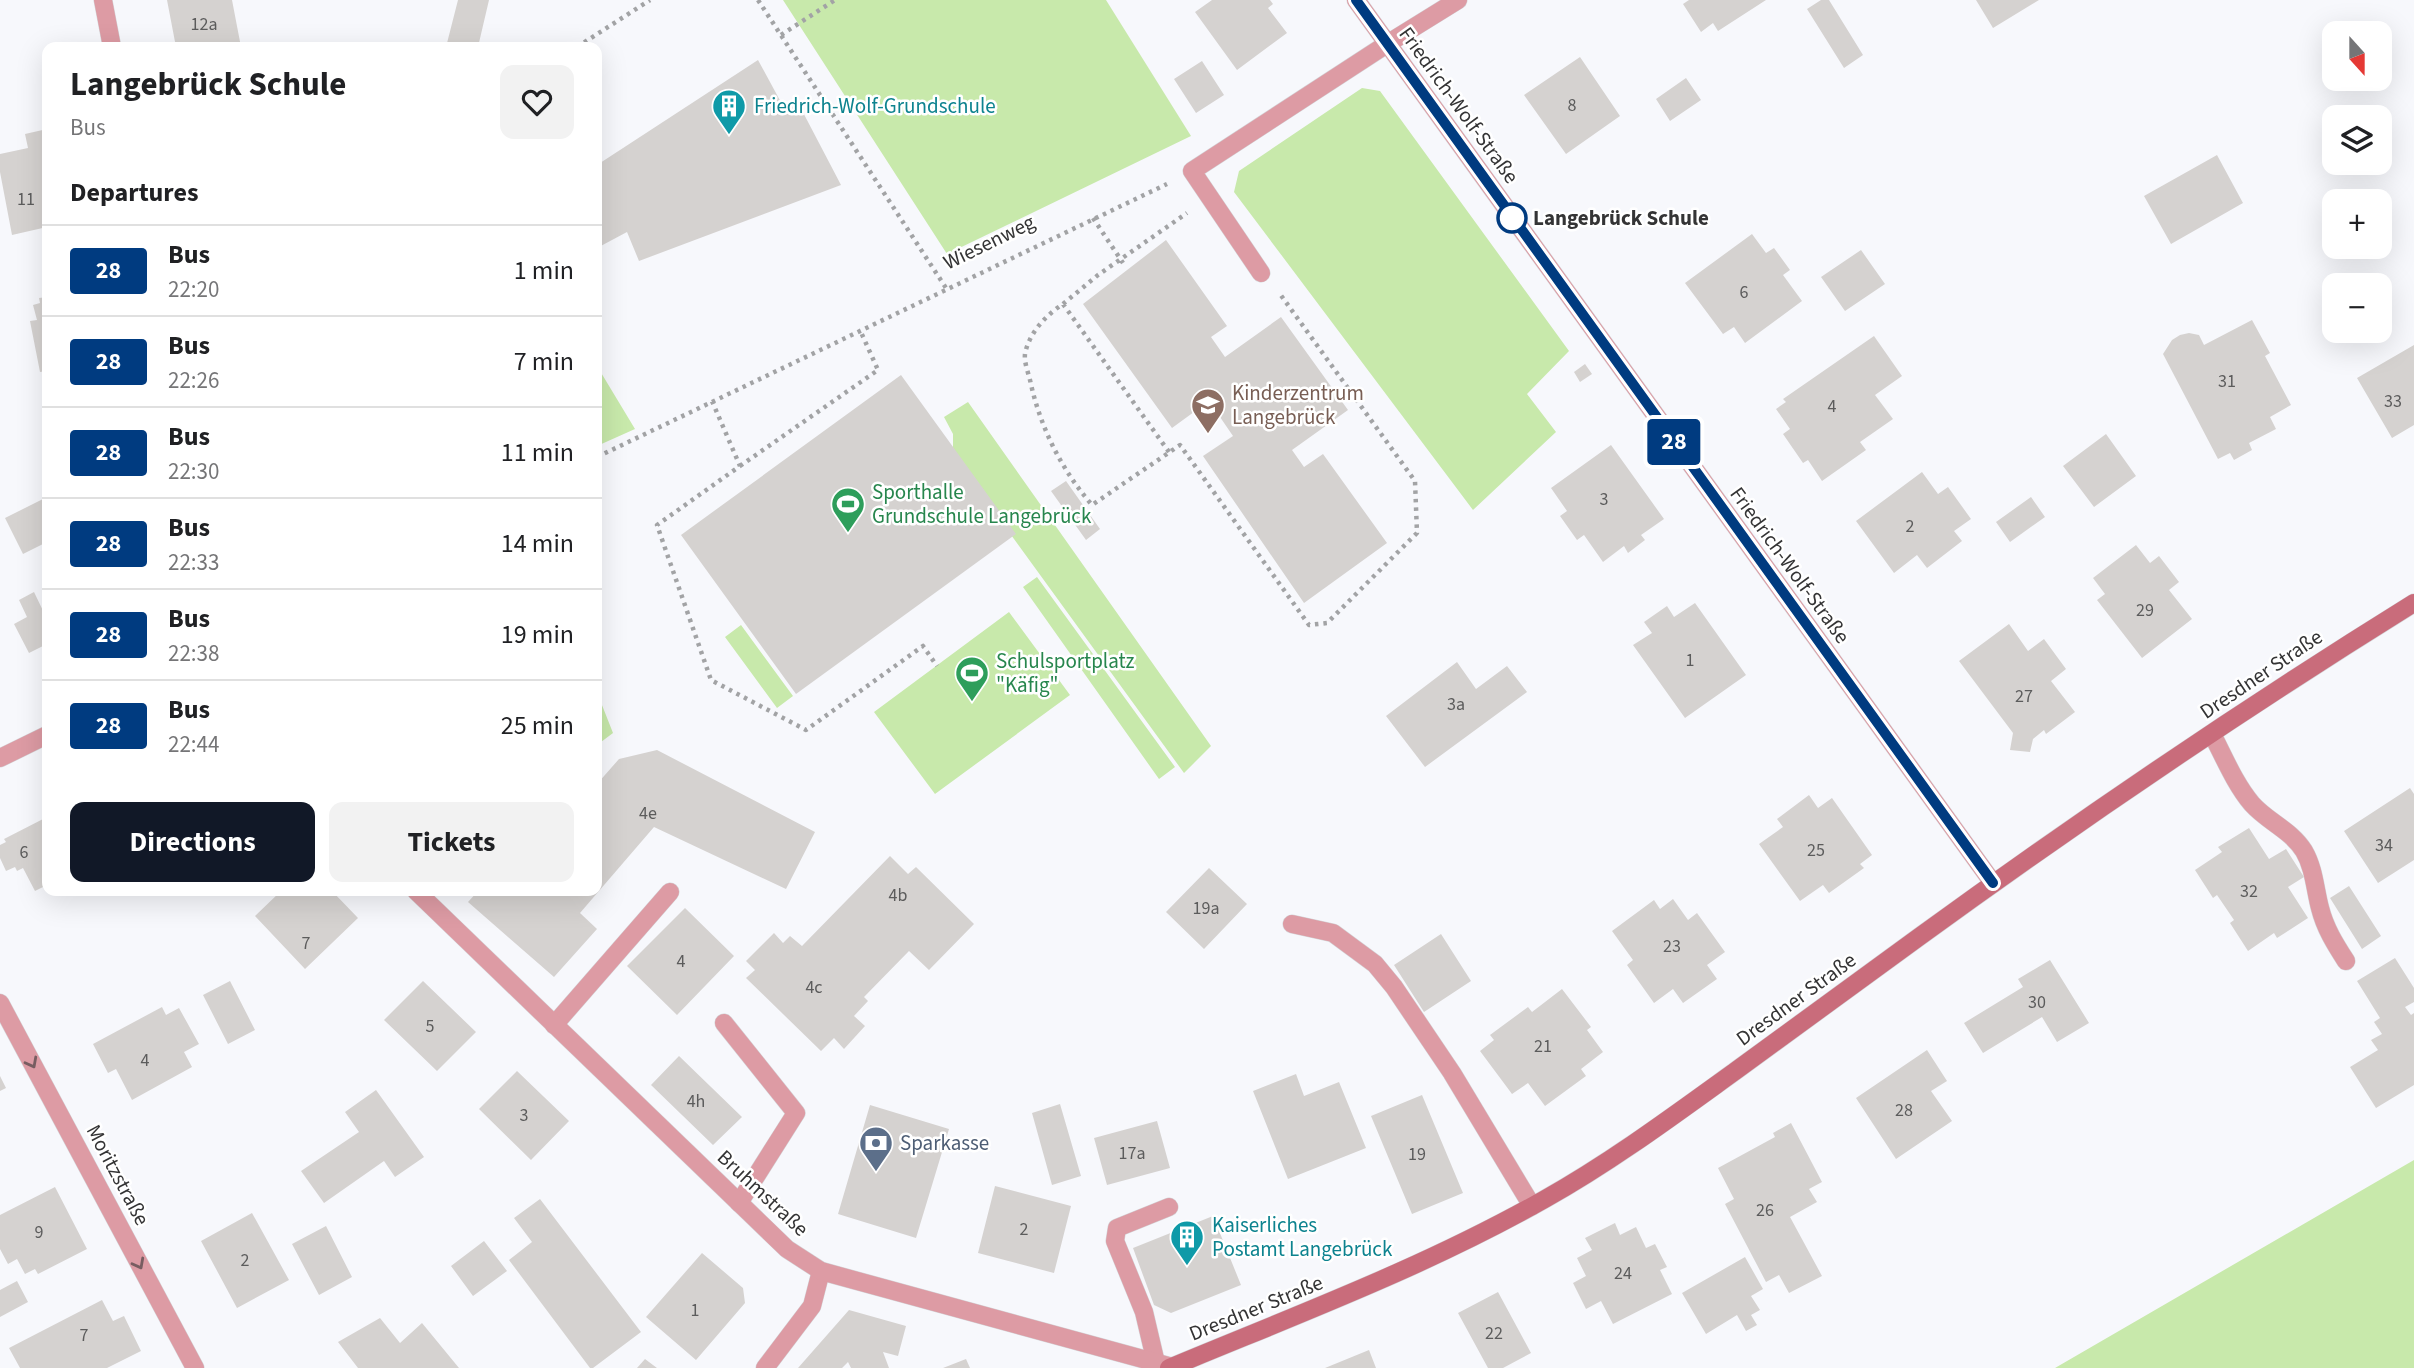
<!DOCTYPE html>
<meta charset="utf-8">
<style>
body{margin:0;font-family:"Source Sans 3",sans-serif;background:#f2f2f2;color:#202124;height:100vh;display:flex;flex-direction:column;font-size:26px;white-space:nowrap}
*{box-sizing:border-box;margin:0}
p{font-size:23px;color:#757577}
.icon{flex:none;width:38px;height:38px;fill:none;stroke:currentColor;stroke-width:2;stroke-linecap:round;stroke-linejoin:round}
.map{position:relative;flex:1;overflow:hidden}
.sheet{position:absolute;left:42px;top:42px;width:560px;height:854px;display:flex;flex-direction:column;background:#fff;border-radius:14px;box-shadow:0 7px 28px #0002}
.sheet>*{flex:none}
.badge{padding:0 14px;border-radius:5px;font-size:24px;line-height:46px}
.needle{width:46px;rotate:159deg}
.buttons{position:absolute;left:2322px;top:21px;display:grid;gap:14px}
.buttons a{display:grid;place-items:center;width:70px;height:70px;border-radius:14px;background:#fff;box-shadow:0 7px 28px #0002;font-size:35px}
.map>.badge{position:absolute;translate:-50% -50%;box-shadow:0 0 0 4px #fff}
h2{padding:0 28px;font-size:26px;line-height:63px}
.round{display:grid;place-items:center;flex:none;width:74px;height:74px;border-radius:14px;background:#f2f2f2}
.head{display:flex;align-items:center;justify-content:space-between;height:119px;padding:0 28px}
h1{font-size:33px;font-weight:700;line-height:52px}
.button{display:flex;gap:14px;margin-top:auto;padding:14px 28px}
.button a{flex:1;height:80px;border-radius:14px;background:#111827;color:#fff;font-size:28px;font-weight:700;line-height:80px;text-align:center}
.button a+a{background:#f2f2f2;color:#202124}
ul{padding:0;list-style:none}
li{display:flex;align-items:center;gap:21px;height:91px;padding:0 28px;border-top:2px solid #e0e0e0}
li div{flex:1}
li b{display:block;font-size:26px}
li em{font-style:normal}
li .badge{min-width:77px;font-weight:700;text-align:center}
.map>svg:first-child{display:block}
</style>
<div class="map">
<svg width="2414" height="1368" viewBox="0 0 2414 1368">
<rect width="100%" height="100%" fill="#f7f8fc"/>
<path fill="#c8e9ab" d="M783,0H1106L1191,136L947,254Z
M1362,88L1380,91L1569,351L1527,394L1556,432L1473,510L1234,192L1239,171Z
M597,366L635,429L597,446Z
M968,402L1211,746L1184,773L953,455V434L944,417Z
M1037,577L1175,767L1159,779L1023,587Z
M1009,612L1070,695L935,794L874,712Z
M741,625L793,696L777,708L725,637Z
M600,700L613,733L597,745V702Z
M2414,1160V1368H2055Z"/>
<path fill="#d5d2d0" d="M167,0H232L241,47H176Z
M458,0H489L478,47H446Z
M1212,0H1270L1273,4L1268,8L1287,33L1237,70L1195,12Z
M1689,0H1766L1718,31L1713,23L1701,32L1683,4Z
M1821,0H1829L1863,55L1844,68L1807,9Z
M1976,0H2039L1993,28Z
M1580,57L1620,116L1566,154L1524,95Z
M758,60L783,106L796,99L841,185L639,261L627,232L597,248V165Z
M1202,61L1224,95L1196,113L1174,79Z
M1686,78L1701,100L1670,121L1656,99Z
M47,129V227L12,235L0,172V154L28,148L25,134Z
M2217,155L2243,203L2171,244L2144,196Z
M1752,234L1766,253L1774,248L1790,270L1783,275L1802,301L1745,343L1734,327L1723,334L1685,283Z
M1166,240L1227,326L1211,337L1225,357L1281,317L1348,410L1292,450L1304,467L1323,454L1387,543L1304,603L1203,456L1233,436L1209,401L1172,428L1083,304Z
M1861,250L1885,284L1845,311L1821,277Z
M47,297V371L40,372L30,321L37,320L33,305L40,303L39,298Z
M2252,320L2270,353L2265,356L2291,405L2270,417L2276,429L2249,443L2252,450L2234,460L2230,453L2218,459L2163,354L2172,340L2180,335L2189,333L2199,335L2204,345Z
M1874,336L1902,376L1875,395L1893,419L1860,442L1866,450L1822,481L1808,460L1803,463L1783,434L1790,429L1776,409L1786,402L1783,399Z
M2414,345V425L2392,438L2357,378Z
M1585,364L1592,374L1580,382L1574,372Z
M901,375L1016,534L796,694L681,535Z
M2106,434L2136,476L2094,507L2063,466Z
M1611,445L1664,519L1641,535L1645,540L1628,553L1624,546L1603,562L1584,535L1577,540L1560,516L1567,511L1551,488Z
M1922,472L1938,494L1948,487L1971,519L1954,531L1962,541L1927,568L1917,555L1894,573L1856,521Z
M1066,481L1100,529L1086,540L1051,491Z
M2031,497L2045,517L2010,542L1996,522Z
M43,499L47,508V542L23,554L5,518Z
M2136,545L2150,563L2159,556L2179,582L2169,590L2192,619L2142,658L2097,600L2105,594L2093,578Z
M34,592L47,619V644L29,653L14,624L27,617L19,600Z
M1695,603L1746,675L1685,718L1633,645L1652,633L1644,622L1667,606L1674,617Z
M2009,624L2028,651L2044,639L2066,669L2051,681L2075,712L2046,734L2044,730L2033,739L2030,752L2010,750L2013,733L1959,661Z
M1457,662L1476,689L1507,666L1527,692L1425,767L1386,716Z
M657,750L815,832L786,889L654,827L580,913L597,929L554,977L468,902L478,891H597V784L619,759Z
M2410,788L2414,794V860L2378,883L2344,831Z
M1809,795L1818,808L1832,798L1872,855L1860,864L1864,868L1829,893L1823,885L1800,901L1759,844L1783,827L1777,819Z
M47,817V885L35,891L23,868L17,871L15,867L6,871L0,858V845L6,842L4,839Z
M2249,828L2269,859L2286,849L2304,877L2288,887L2308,918L2277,938L2274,933L2248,951L2230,923L2234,920L2217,895L2213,898L2195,870L2222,852L2218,847Z
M890,856L908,874L916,867L974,924L929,970L909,951L864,997L868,1001L854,1016L865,1026L844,1049L834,1038L821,1051L746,978L755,970L746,961L774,933L783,943L790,936L802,946Z
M1209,868L1247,904L1204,949L1166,912Z
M2349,886L2381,936L2362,949L2330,898Z
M281,891H332L358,918L305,969L255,916Z
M1673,899L1688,920L1697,913L1725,952L1707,965L1717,979L1683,1003L1673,989L1654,1003L1627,965L1633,960L1612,931L1654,900L1660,909Z
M685,908L734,956L677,1015L627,966Z
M1441,934L1471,981L1424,1012L1394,965Z
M2395,958L2414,988V1002L2405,1007L2411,1015L2414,1013V1085L2376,1108L2350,1067L2378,1050L2371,1040L2382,1034L2374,1022L2380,1018L2357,981Z
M2050,960L2089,1023L2057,1042L2042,1017L1983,1053L1964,1023L2023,987L2018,979Z
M230,981L255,1030L228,1044L203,995Z
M423,981L476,1032L437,1071L384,1020Z
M1562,989L1591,1027L1587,1030L1603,1052L1581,1069L1586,1076L1545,1106L1528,1083L1512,1094L1480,1051L1494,1040L1490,1035L1528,1007L1532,1012Z
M162,1007L166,1015L179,1008L199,1044L184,1052L192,1067L132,1100L116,1069L108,1073L93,1044Z
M1927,1050L1947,1081L1931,1091L1952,1121L1896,1159L1856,1098Z
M679,1056L742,1117L713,1145L651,1085Z
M517,1071L569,1121L531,1160L479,1109Z
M1296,1074L1304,1096L1339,1082L1366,1148L1288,1179L1253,1091Z
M0,1076L6,1088L0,1091Z
M376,1090L424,1157L395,1177L384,1161L324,1203L301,1171L359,1132L345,1112Z
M1422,1095L1463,1193L1412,1214L1371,1116Z
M1060,1104L1081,1176L1052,1185L1032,1113Z
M870,1105L949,1129L916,1238L838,1214Z
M1157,1121L1170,1168L1107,1185L1094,1138Z
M1791,1123L1822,1182L1809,1189L1817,1202L1790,1217L1822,1276L1789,1293L1779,1275L1766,1282L1725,1204L1734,1199L1718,1168L1775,1137L1773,1133Z
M995,1186L1071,1206L1054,1273L978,1253Z
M55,1187L87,1249L38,1274L35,1269L25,1274L17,1259L8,1264L0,1249V1215Z
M540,1199L641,1332L593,1368H590L509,1260L532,1242L514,1218Z
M252,1213L289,1280L237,1308L201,1241Z
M1213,1216L1241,1285L1171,1313L1154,1305L1133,1248Z
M1615,1223L1620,1235L1636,1227L1646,1248L1655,1244L1667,1267L1660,1270L1672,1294L1613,1324L1601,1301L1586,1309L1573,1283L1586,1276L1577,1258L1592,1250L1585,1238Z
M326,1226L352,1277L319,1295L292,1244Z
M484,1241L507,1271L473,1296L451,1266Z
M702,1253L743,1288L745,1303L696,1360L646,1317Z
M1745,1257L1763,1289L1751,1296L1760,1310L1751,1315L1757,1325L1746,1331L1737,1315L1706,1334L1682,1293Z
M17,1281L28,1302L0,1317V1290Z
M1498,1292L1531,1353L1503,1368H1488L1458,1313Z
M102,1300L113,1321L124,1316L141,1351L107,1368H20L9,1348Z
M849,1310L906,1326L898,1356L883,1352L889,1368H851L848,1362L842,1368H798Z
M380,1318L400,1343L422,1323L459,1368H358L338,1342Z
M1369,1350L1376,1368H1325Z
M645,1359L657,1368H637Z
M966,1359L970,1368H943Z"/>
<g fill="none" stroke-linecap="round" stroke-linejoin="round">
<g stroke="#d4d5d8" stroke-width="19">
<path id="service" d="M1261,273L1192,171L1387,44
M2212,734C2224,757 2235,784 2252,804C2268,822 2291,830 2304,851C2314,868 2315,889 2320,908C2325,928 2335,944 2346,961
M1292,924L1333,933L1375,964L1394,987L1452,1073L1532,1206
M724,1023L796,1113L739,1203
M554,1025L670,892
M1156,1363L1144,1312L1115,1241L1117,1228L1169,1207"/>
</g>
<g stroke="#d4d5d8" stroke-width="19">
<path id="minor" d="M103,0L112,47
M1356,0L1993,883
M1387,44L1458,0
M0,1003L195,1368
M765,1368L812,1306L821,1271"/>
</g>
<g stroke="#d4d5d8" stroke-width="19">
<path id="tertiary" d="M0,758L47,735
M416,891L787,1249L821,1271L1172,1367"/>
</g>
<g stroke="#d4d5d8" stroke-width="19">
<path id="secondary" d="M1169,1368C1296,1315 1425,1267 1545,1199C1611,1162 1673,1116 1734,1072C1796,1027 1858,982 1919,937C2080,820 2245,708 2414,603"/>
</g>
<path stroke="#a2a3a5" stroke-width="4.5" stroke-dasharray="3.5 5" stroke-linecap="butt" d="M758,0L946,288
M781,35L835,0
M577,47L650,0
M1093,218L1123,263
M1063,304L1098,275L1187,213
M712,401L740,466L657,525L711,680L806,730L923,646L937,666
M1169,452L1063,304C1046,315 1029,333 1025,354C1024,362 1028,372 1030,380C1040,427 1061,469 1092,505L1180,445L1309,625L1327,623L1417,533L1415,481L1280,294
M597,457L1167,184
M740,466L878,370L860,330"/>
<use href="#service" stroke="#dd9ba4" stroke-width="18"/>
<use href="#minor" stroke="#dd9ba4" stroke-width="18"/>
<use href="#tertiary" stroke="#dd9ba4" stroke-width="18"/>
<use href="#secondary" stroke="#c96c7b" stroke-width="18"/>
</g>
<defs><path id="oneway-chevron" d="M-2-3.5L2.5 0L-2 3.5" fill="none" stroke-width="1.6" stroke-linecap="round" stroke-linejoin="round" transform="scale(1.75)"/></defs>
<g stroke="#785d61">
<use href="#oneway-chevron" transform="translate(32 1063) rotate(62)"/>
<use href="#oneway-chevron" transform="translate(139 1264) rotate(62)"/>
</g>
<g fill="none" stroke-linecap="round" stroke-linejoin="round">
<g stroke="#fff" stroke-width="16">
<path id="line" d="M1356,0L1993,883"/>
</g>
<use href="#line" stroke="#003b80" stroke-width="10"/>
</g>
<defs>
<g id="building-pin" transform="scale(1.75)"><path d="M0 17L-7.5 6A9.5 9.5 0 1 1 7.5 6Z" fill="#0f9aa8" stroke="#fff"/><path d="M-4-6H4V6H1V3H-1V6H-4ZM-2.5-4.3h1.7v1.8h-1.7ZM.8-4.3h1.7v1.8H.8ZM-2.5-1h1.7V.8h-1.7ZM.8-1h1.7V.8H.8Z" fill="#fff"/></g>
<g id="school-pin" transform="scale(1.75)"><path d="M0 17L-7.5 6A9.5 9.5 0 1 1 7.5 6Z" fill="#8d6e63" stroke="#fff"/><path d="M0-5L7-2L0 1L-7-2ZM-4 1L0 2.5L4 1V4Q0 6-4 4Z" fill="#fff"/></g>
<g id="stadium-pin" transform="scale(1.75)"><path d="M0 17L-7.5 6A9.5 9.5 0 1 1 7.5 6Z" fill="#2e9e5b" stroke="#fff"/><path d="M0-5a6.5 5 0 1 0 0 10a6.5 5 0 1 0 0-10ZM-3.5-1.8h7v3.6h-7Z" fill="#fff"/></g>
<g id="bank-pin" transform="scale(1.75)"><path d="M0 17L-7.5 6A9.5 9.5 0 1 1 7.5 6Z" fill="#5c6f8a" stroke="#fff"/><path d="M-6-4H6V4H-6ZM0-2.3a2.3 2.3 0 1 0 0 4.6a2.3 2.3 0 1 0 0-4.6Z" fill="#fff"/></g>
</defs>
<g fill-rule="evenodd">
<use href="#building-pin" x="729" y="106"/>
<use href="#school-pin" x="1208" y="405"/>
<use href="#stadium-pin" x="848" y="504"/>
<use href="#stadium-pin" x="972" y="673"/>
<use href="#bank-pin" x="876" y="1143"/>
<use href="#building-pin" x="1187" y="1237"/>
</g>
<circle fill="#fff" stroke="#003b80" stroke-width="3.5" cx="1512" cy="218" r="14"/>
<g text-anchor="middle" stroke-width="5" stroke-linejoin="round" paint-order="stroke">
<g font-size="18" fill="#5c5c5c">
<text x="204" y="30">12a</text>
<text x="1572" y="111">8</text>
<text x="26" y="205">11</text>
<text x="1744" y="298">6</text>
<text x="2227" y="387">31</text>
<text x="2393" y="407">33</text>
<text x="1832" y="412">4</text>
<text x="1604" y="505">3</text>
<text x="1910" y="532">2</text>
<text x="2145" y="616">29</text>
<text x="1690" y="666">1</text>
<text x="2024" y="702">27</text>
<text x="1456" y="710">3a</text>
<text x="648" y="819">4e</text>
<text x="2384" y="851">34</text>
<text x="1816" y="856">25</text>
<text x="24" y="858">6</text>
<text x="2249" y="897">32</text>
<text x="898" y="901">4b</text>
<text x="1206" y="914">19a</text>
<text x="306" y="949">7</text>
<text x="1672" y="952">23</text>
<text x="681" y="967">4</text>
<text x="814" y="993">4c</text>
<text x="2037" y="1008">30</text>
<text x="430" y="1032">5</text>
<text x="1543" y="1052">21</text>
<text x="145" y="1066">4</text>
<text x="696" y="1107">4h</text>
<text x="1904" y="1116">28</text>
<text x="524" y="1121">3</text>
<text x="1132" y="1159">17a</text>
<text x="1417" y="1160">19</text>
<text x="1765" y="1216">26</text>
<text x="1024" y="1235">2</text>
<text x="39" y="1238">9</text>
<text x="245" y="1266">2</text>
<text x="1623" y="1279">24</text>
<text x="695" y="1316">1</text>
<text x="1494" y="1339">22</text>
<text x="84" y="1341">7</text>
</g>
<g font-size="21" fill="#343435" stroke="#fff">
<text transform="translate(1459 105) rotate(54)" y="7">Friedrich-Wolf-Straße</text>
<text transform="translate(989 242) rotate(-26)" y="7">Wiesenweg</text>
<text transform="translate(1790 565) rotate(54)" y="7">Friedrich-Wolf-Straße</text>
<text transform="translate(2261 674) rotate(-34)" y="7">Dresdner Straße</text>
<text transform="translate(1796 999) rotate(-36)" y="7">Dresdner Straße</text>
<text transform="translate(118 1175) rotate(62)" y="7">Moritzstraße</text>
<text transform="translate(763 1193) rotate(43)" y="7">Bruhmstraße</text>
<text transform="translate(1256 1308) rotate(-22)" y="7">Dresdner Straße</text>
</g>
<g font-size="21" fill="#0d838f" stroke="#fff" text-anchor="start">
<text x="754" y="113">Friedrich-Wolf-Grundschule</text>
<text x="1212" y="1232">Kaiserliches<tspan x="1212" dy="24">Postamt Langebrück</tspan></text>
</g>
<g font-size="21" font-weight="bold" fill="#343435" stroke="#fff" text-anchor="start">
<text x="1533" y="225">Langebrück Schule</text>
</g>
<g font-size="21" fill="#785e54" stroke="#fff" text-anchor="start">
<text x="1232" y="400">Kinderzentrum<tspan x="1232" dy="24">Langebrück</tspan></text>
</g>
<g font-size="21" fill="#27864d" stroke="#fff" text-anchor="start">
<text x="872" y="499">Sporthalle<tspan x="872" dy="24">Grundschule Langebrück</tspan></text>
<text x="996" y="668">Schulsportplatz<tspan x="996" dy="24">"Käfig"</tspan></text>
</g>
<g font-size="21" fill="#4e5e75" stroke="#fff" text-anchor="start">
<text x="900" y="1150">Sparkasse</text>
</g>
</g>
</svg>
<div class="buttons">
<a><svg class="needle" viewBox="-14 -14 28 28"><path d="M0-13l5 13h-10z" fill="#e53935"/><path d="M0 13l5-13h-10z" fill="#757577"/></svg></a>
<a><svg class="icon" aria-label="layers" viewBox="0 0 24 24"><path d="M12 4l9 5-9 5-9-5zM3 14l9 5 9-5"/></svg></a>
<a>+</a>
<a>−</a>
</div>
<b class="badge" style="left:1674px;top:442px;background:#003b80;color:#fff">28</b>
<section class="sheet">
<div class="head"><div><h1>Langebrück Schule</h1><p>Bus</p></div><a class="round"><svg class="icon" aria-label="heart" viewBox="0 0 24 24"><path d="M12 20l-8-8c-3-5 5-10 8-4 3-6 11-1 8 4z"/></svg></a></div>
<h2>Departures</h2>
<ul>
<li><span class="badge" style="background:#003b80;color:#fff">28</span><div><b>Bus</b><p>22:20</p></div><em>1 min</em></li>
<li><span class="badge" style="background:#003b80;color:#fff">28</span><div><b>Bus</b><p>22:26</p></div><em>7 min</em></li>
<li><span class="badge" style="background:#003b80;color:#fff">28</span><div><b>Bus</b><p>22:30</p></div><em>11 min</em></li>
<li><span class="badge" style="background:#003b80;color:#fff">28</span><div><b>Bus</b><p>22:33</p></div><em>14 min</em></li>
<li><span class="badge" style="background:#003b80;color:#fff">28</span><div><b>Bus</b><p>22:38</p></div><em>19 min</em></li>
<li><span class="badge" style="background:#003b80;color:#fff">28</span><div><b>Bus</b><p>22:44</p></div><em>25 min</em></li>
</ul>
<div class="button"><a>Directions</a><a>Tickets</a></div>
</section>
</div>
